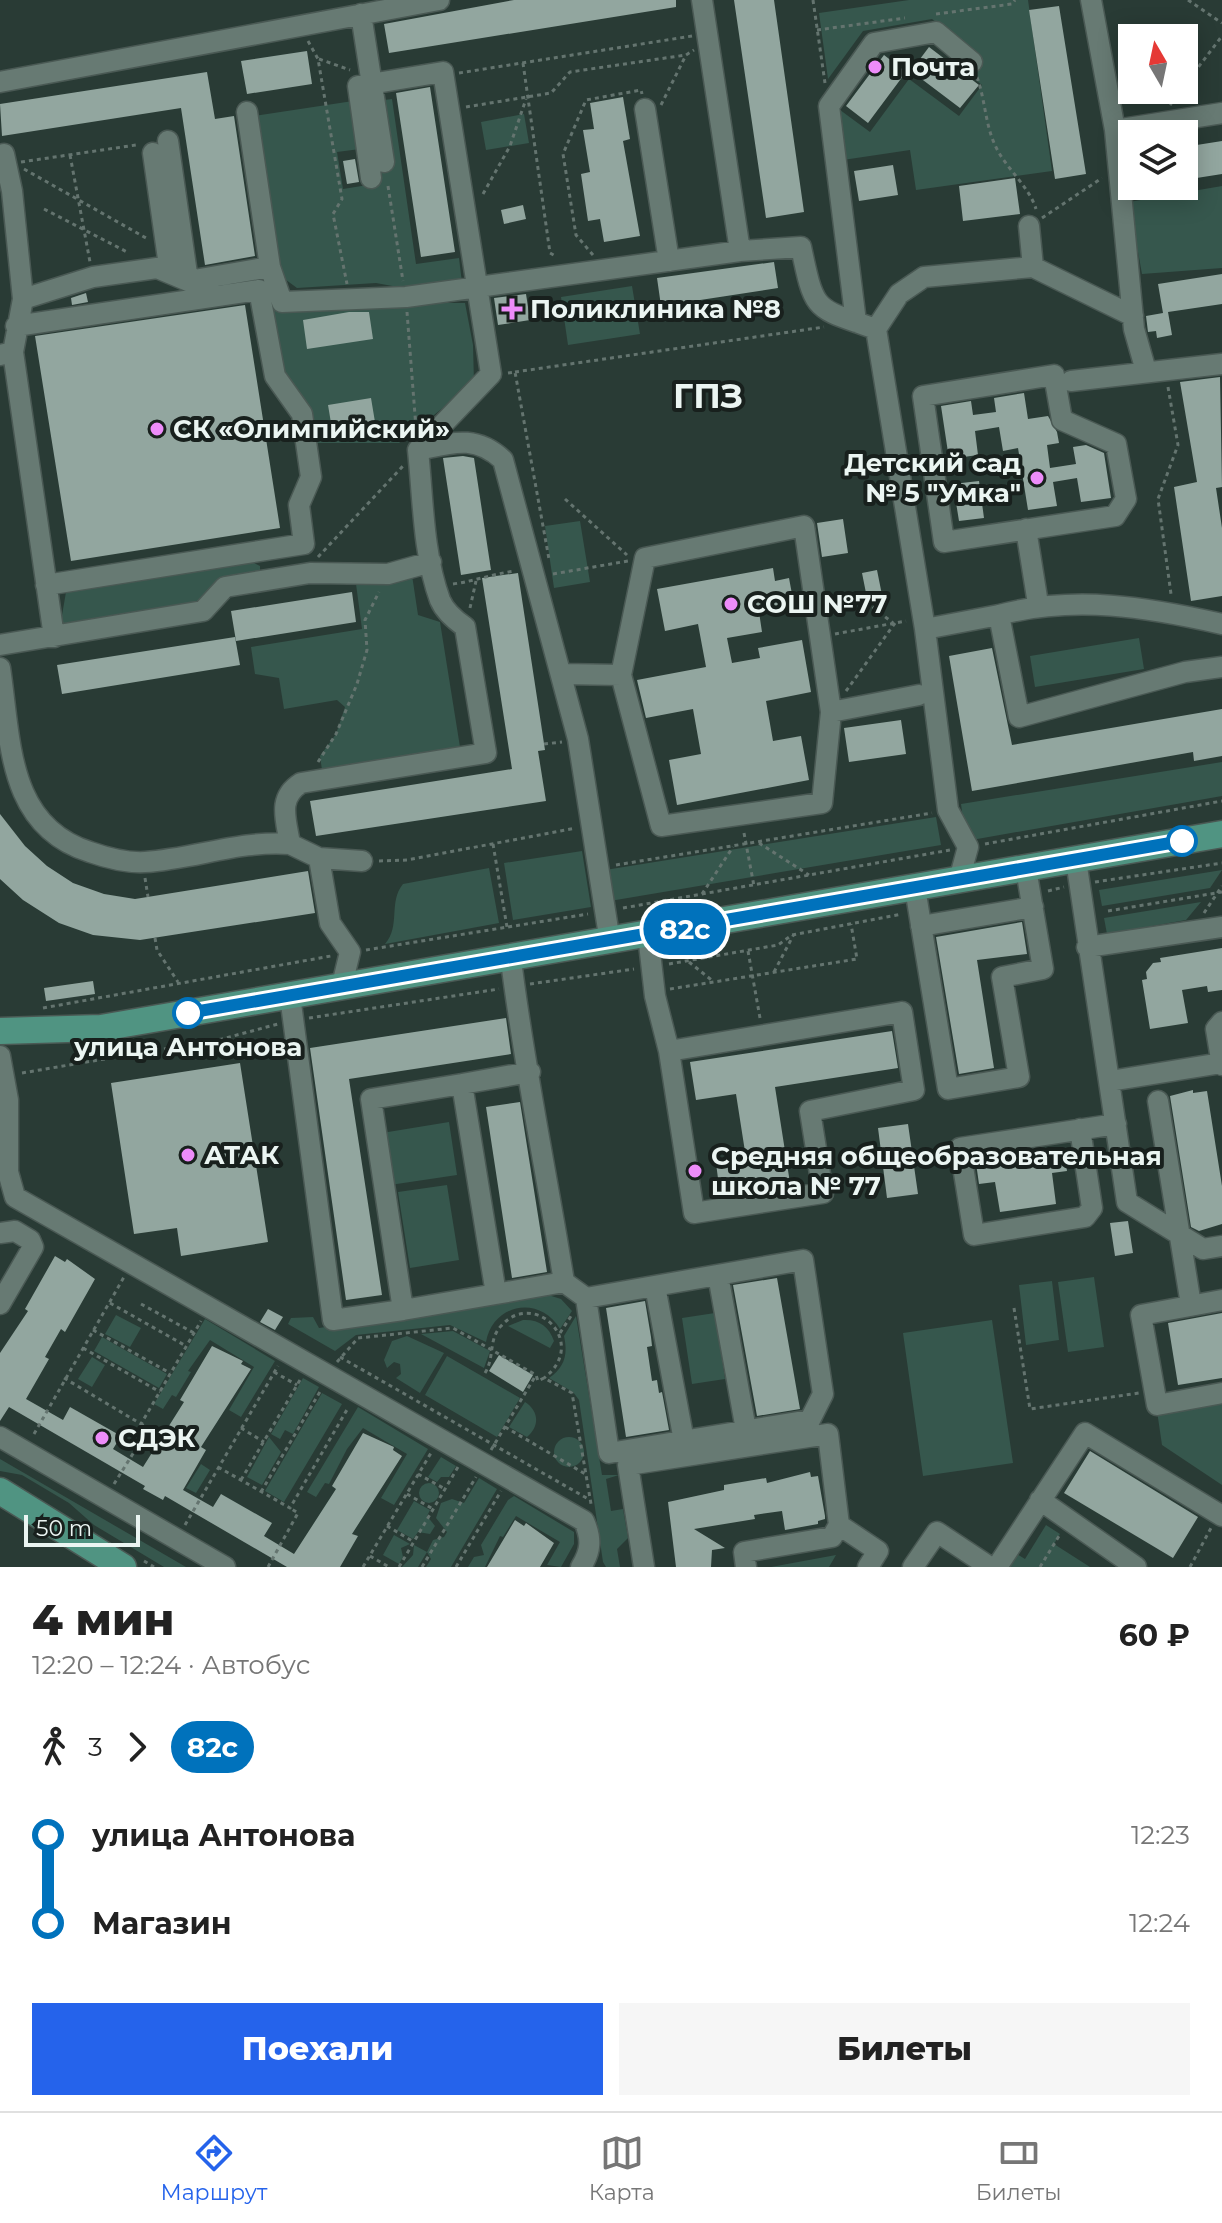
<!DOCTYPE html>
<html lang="ru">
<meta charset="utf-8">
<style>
body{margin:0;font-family:Montserrat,sans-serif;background:#f6f6f6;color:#222;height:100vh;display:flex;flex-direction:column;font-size:30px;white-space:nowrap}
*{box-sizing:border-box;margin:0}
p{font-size:26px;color:#767676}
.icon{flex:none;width:44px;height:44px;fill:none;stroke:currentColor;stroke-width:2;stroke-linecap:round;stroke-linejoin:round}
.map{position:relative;height:1567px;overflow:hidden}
.drawer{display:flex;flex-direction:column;background:#fff;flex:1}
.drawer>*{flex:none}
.badge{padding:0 16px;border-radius:26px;font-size:28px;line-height:52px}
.needle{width:52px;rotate:351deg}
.fabs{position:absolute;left:1118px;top:24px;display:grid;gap:16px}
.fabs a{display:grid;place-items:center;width:80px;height:80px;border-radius:0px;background:#fff;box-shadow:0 4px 20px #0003;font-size:40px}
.scale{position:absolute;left:24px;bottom:20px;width:116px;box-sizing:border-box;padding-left:8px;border:4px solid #ebf5f2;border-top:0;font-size:22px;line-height:28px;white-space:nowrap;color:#ebf5f2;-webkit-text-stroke:6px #18201d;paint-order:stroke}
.map>.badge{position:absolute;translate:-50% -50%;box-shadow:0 0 0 4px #fff}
.legs{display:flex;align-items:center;gap:12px;height:88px;padding:0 32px;font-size:26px}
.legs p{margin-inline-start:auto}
.summary{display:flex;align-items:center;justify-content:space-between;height:136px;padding:0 32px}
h1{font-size:44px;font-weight:800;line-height:60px}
.cta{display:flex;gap:16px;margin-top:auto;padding:16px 32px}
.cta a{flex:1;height:92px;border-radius:0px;background:#2563eb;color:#fff;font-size:32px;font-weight:800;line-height:92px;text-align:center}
.cta a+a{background:#f6f6f6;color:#222}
ul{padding:0 32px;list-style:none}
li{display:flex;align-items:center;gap:28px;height:88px;font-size:30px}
li i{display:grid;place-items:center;width:12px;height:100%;margin:0 10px;background:currentColor}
li i::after{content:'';width:20px;height:20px;margin:-10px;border:6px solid;border-radius:50%;background:#fff}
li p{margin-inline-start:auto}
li:first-child i{background:linear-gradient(#0000 50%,currentColor 0)}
li:last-child i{background:linear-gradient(currentColor 50%,#0000 0)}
.tabs{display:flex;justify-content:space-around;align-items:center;height:112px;border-top:2px solid #e0e0e0;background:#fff;font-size:22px;color:#767676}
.tabs a{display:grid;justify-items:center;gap:4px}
.tabs .current{color:#2563eb}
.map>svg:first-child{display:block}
</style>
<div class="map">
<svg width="1222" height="1567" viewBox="0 0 1222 1567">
<rect width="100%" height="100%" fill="#293b35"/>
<path fill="#36574d" d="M909,0H1028L1052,171L916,190L910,150L843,160L836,107L870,132L909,79L959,116L982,85L964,71L977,53L932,19L863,31L828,79L819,13Z
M392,99L416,264L459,258L462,283L414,290L376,283L297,288L278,274L254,116L353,101L360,149L337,152L343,189L380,183L368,102Z
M524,114L529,143L486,150L481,122Z
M1222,186V268L1142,274L1129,202Z
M632,286L640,334L568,345L561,297Z
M371,303H465L473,345L474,383L399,443H311L279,374L267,307Z
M580,521L590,582L554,588L545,526Z
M254,563L260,566V572L202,603L60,627L66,592L228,564Z
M412,575L418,615L440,622L460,747L322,770L320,756L336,734L345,707L337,700L284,709L279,678L255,674L251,647L362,629L356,584Z
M1139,638L1144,669L1035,687L1030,656Z
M1222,762V796L966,841L961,804Z
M936,817L941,845L610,901L605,870Z
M582,851L591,907L513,920L504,863Z
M489,868L499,923L385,944C401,926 388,902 403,884Z
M1222,870L1210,888L1102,906L1099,890Z
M1201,902L1186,920L1107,934L1104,918Z
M449,1122L457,1175L390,1185L382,1133Z
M447,1185L459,1260L410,1268L398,1192Z
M1094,1277L1104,1347L1068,1352L1058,1282Z
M1052,1281L1059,1340L1026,1345L1019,1285Z
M545,1294L561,1299L572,1311L560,1329C540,1295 493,1303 486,1342L450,1325L356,1335L335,1351L288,1324L291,1318L313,1317L319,1328Z
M715,1313L725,1379L692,1384L682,1318Z
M116,1315L141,1328L130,1347L105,1334Z
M576,1316L602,1475H619L606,1479L611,1511L623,1509L628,1538L617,1549L620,1567H606L603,1562L579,1400L573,1392L549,1378C565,1367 568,1354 564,1336Z
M205,1319L275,1361L241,1417L229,1410L254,1367L210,1340L188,1371L191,1372L176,1397L172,1395L163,1409L154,1404Z
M523,1320C538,1319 549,1326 554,1341L550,1348L508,1326Z
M992,1320L1013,1463L923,1476L903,1333Z
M453,1331L490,1351L484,1368L421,1334Z
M407,1336L444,1353L420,1393L396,1378L401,1374L400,1364L394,1362L387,1368L384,1360L392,1341Z
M102,1337L167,1374L159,1388L94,1351Z
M447,1356L520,1398L497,1437L425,1395Z
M92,1357L105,1365L92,1387L78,1379Z
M303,1378L319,1387L293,1434L285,1430L280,1439L271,1434Z
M322,1393L342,1404L284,1502L265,1491Z
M1222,1400V1485L1162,1445L1157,1411Z
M525,1402C539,1411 540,1426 527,1437L509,1427Z
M358,1407L428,1449L394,1505L381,1498L407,1454L363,1428L347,1449L329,1484L325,1483L316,1497L307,1492Z
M554 1452a15 15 0 1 1 30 0a15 15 0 1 1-30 0Z
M269,1437L281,1452L262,1485L247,1477Z
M441,1457L456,1466L449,1477H441L437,1482L428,1477Z
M0,1459L186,1567H164L94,1525L69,1503L22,1475L0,1471Z
M201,1464L210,1470L196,1493L186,1488Z
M479,1478L497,1489L451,1567H426L431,1559L427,1552L418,1567H402L413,1555L414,1545L427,1552L433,1540L444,1537L447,1532L436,1518L441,1503L452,1499L464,1503Z
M419 1493a10 10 0 1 1 20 0a10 10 0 1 1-20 0Z
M514,1496L574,1532V1544L561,1567L547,1565L560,1542L516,1516L503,1537L500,1536L485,1567H468L474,1557L484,1555L481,1545L508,1500Z
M414,1501L430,1510L427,1516L435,1526L430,1534L418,1532L413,1539L397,1530Z
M1046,1525L1060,1534L1054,1544L1090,1567H1006L1015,1553L1025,1559Z
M394,1535L410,1544L401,1548L403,1557L399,1564L383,1555Z
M836,1555L829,1567H771Z"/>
<path fill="#92a69f" d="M514,0H676V7L389,53L384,24Z
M734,0H774L804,212L766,218Z
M1059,6L1086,174L1055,179L1029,10Z
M929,47L979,85L960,108L911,71Z
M307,51L312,84L247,94L241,61Z
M884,55L906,72L868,123L846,106Z
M207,72L215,119L234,116L255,256L205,265L181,108L2,136L0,104Z
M430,87L455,252L421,257L396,93Z
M623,97L630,139L623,141L640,236L604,242L600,219L588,221L581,174L590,172L583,130L594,129L590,103Z
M1222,141V174L1184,180V147Z
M355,159L359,182L347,184L343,161Z
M893,165L898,195L859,201L854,171Z
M1015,178L1020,214L963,221L959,186Z
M523,205L526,219L504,224L501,210Z
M774,262L778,288L661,306L657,278Z
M1222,274V304L1168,312L1172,335L1157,338L1156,331L1148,332L1146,316L1163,313L1158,284Z
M86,293L88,302L72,305L71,298Z
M526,294L530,320L498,325L494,298Z
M245,305L280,528L71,561L35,336Z
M349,312H369L373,339L307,349L303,320Z
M1220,377L1222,487L1216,488L1222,528V596L1191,601L1174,487L1197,482L1180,382Z
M1024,393L1028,419L1048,416L1057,432L1059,443L1047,445L1050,468L1076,464L1073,447L1086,445L1104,453L1111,498L1081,502L1077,478L1053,482L1057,506L1028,510L1018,448L1003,451L999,427L975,431L978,455L949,459L941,406L971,401L973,415L996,412L994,398Z
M371,398L376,428L333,435L328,405Z
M463,456L474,458L491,570L461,575L443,458Z
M979,481L984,518L959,521L953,484Z
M843,519L848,553L822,557L817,523Z
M773,568L775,581L789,578L794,605L759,612L762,632L727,638L732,663L760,658L758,648L802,640L811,692L766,701L773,741L801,736L809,780L677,805L669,760L701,754L693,709L646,718L637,680L706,667L698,624L665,631L657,589Z
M877,570L882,595L867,598L862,573Z
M518,573L545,750L538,751L546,801L316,836L310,801L512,769L482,578Z
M352,592L356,622L236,641L231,611Z
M235,637L240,665L62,694L57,665Z
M992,648L1012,745L1222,709V756L1194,761L1193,752L972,791L949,656Z
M901,720L906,754L849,762L844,728Z
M0,814L25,846L47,866L73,883L104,894L135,899L308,871L315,913L140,940L93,935L59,923L23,900L0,879Z
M1022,922L1027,954L977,960L994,1068L959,1074L936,937Z
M1222,948V990L1208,992L1207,986L1182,990L1188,1023L1150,1029L1142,980L1147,979L1146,972L1153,963L1161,962L1160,958Z
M93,981L95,994L46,1001L44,988Z
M506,1018L511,1054L349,1079L382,1295L346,1300L310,1048Z
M892,1031L898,1068L775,1087L790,1183L720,1194L716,1163L746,1158L736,1094L696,1100L690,1062Z
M240,1063L268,1242L181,1256L177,1228L134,1234L111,1083Z
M1193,1090V1093L1207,1091L1222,1186V1224L1199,1231L1191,1227L1170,1096Z
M520,1102L547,1272L512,1278L486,1107Z
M908,1124L918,1194L887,1198L878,1128Z
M1064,1150L1067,1171L1052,1173L1056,1204L1000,1212L995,1182L979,1184L976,1163Z
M1128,1221L1133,1253L1115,1256L1110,1223Z
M55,1256L65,1262L67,1259L95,1279L65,1332L61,1329L45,1357L49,1359L26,1399L63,1420L70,1407L121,1436L113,1449L143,1467L184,1402L180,1400L212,1346L243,1361L241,1364L251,1369L201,1447L206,1450L183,1490L213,1507L221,1494L272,1523L264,1536L294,1554L336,1489L332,1486L363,1433L394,1447L393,1450L402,1456L352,1534L358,1536L340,1567H287L165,1496L163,1500L143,1489L145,1486L9,1407L0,1421V1353L28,1311L25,1309Z
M777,1278L800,1409L757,1416L733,1285Z
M645,1301L651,1337L652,1346L647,1347L652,1381L657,1380L659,1393L662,1392L669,1430L626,1437L606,1308Z
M268,1309L283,1317L275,1330L260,1322Z
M1222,1313V1378L1178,1385L1168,1323Z
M499,1355L533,1375L523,1392L489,1371Z
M1090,1451L1198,1517L1173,1558L1064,1493Z
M810,1472L811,1477L818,1476L825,1516V1519L818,1521V1524L785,1530L782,1511L754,1515L755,1519L694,1529L725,1548L712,1550L711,1567H676L668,1502L724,1490V1485L766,1478L767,1483Z
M515,1520L524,1526L526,1523L554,1543L540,1567H487Z"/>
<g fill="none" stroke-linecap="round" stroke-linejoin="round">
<g stroke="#4a5954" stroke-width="23">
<path id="minor" d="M702,0L740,251
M1091,0L1115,130L1222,113
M361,14L384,162
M0,82L439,0
M645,109L669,261
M247,112L270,267
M1115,130L1134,329L1146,371
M168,141L188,281
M153,153L170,273
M4,154L12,191L23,299
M371,178L358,86L443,72L491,374L418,450
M1033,267L1133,316
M856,322L829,106L874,43L936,32L972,62
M16,326L259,290L275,376L302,414L311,477L299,505L304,544L46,585
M13,352L54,637
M0,355L13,352L23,299L93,277L157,268L188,281L270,267L282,302L406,297L740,251L801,247C815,314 814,307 876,329
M1054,375L1062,420L1116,444L1126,499L1115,516L944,542L923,396Z
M1071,381L1222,364
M418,450C452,443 475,434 503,460L578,739L610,942
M1026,529L1038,604
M999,615C1074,595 1147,607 1222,624
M925,629L999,615L1019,717L1185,672L1222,667
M0,645L203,611L225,587L310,573L388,574L431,562
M0,668C11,741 7,826 90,852C107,858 127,863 145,862C194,859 241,840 290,844
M562,674L621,675L661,826L822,803L831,712L919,695
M621,675L645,558L804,526L831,712
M319,858L362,861
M1076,860L1127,1202L1203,1249L1222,1246
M959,880L968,847L948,810L925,629L876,329L899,294L924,277L1033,267L1029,226
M915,888L948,1089L1019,1077L1002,977L1043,969L1026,869
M921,926L1033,907
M648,935L655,996L669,1051L694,1213L823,1193L810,1111L914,1090L902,1012L669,1051
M1087,947L1222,927
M511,960C524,1067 547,1175 564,1282L496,1294L462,1084L530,1072
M341,989L350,952L330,923L319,858L290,844C286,819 277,798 301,783L486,753L465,627C455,620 445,612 440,600C423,554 423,498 418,450
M290,996L333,1320L403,1310L371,1099L462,1084
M1222,1022L1216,1029L1222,1065
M0,1056L8,1100V1172L15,1197L584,1521C592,1539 591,1551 581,1567
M1110,1081L1221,1063
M1158,1101L1191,1305
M1080,1129L1092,1208L1085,1217L974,1235L960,1148L1116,1124
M0,1233L15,1231L30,1240L33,1247L0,1304
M718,1275L746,1430
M564,1282L586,1298L803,1260L823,1394L810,1420L609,1453L586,1298
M655,1286L684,1441
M1222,1300L1141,1315L1157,1405L1222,1393
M403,1310L496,1294
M0,1437L225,1567
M1040,1500L1136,1567
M839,1525L878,1551L868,1567
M644,1567L628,1465L828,1434L839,1525L832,1537L744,1552L746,1567
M913,1567L937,1532L990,1567
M997,1567L1085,1433L1222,1516"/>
</g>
<g stroke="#4a5954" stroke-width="29">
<path id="major" d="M0,1031L101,1028L1222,834
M0,1491L123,1567"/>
</g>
<path stroke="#64746f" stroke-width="3" stroke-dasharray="4 4" stroke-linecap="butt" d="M813,0L825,83
M1188,0L1222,23
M936,14L1012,4L1015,0
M817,30L905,18
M308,41L318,59L342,199L333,214L347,284
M319,59L350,70
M523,63L550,253L557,257
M459,73L692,36
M977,77C986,102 985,128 998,151C1009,171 1029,187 1036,209
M1184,86L1222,36
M661,105L686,55L694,50
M1170,105L1181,90
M466,107L551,93L570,72L686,55
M70,155L90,262
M21,162L136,145
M24,169L146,238
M388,186L403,281
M483,194L510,146L526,99
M44,209L129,253
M1042,218L1102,178
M593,255L576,235L563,154L586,100L641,90L642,94
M407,312L416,428
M515,372L824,327
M508,373L515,372L549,559
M1168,387L1178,445L1158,499L1171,594
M565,499L627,555
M318,557L403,466
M553,574L628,561
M453,584C475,581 492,574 515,571
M860,597L893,623
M470,608L476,581
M835,634L906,621
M846,691L895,623
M544,744L562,742
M318,762L336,734L357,684L367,650L365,620L379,592
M744,833L754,886
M759,843L809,875
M493,844L507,927
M985,844L1222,801
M379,861L407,860L576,828
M616,865L932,813
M145,878L148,897
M1095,882L1222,863
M1048,891L1064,887
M702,894L733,847
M623,908L950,850
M1108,911L1222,892
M1204,913L1222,886
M155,938L157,950L178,982
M366,950L588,914
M748,951L760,1018
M689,962L714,982
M669,964L778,945L792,935L902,914
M774,972L794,934
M530,984L634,969
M670,989L857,959L851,924
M43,1008L331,956
M309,1018L499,989
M22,1073L222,1039L278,1024
M110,1303L186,1346
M141,1304L194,1333
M1014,1308L1030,1409L1139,1393
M93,1330L170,1373
M560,1333L571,1316
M83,1348L160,1392
M340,1357L590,1500
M337,1362L358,1338L453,1328L536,1375L538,1381L544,1378L572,1393L591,1504
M274,1372L297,1385
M485,1373C495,1357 488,1340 501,1326C534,1288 590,1343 544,1378
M64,1378L141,1424L201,1321
M505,1427L587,1475
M241,1428L264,1442
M34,1434L124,1277
M491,1450L536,1375
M218,1467L290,1508L348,1408
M418,1474L445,1489
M241,1480L300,1380
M114,1484L149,1428L141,1424
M261,1492L321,1390
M407,1494L433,1509
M185,1525L278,1366
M387,1526L414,1542
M370,1556L389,1567
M144,1561L154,1567
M268,1567L298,1513L290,1508
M363,1567L431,1453
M399,1567L458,1467
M422,1567L476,1477
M456,1567L501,1491
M1040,1567L1059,1536
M1190,1567L1211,1528"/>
<use href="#minor" stroke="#677a73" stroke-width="20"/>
<use href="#major" stroke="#509482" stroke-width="26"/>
</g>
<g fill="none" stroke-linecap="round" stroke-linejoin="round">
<g stroke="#fff" stroke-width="18">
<path id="line-1" d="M188,1013L1182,841"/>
</g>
<use href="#line-1" stroke="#0072bc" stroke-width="12"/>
</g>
<g fill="#ed8cf9" stroke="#18201d" stroke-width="3">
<circle cx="875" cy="67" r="8"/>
<path d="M508 297h8v8h8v8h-8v8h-8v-8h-8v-8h8z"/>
<circle cx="157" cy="429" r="8"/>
<circle cx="1037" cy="478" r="8"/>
<circle cx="731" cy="604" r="8"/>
<circle cx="188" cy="1155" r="8"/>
<circle cx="695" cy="1171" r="8"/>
<circle cx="102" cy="1438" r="8"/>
</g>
<g fill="#fff" stroke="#0072bc" stroke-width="4">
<circle cx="1182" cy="841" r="14"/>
<circle cx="188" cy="1013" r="14"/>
</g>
<g text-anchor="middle" stroke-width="8" stroke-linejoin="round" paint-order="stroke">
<g font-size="26" font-weight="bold" fill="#ebf5f2" stroke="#18201d" text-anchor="start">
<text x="891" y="76">Почта</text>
<text x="530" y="318">Поликлиника №8</text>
<text x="173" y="438">СК «Олимпийский»</text>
<text x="1021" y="472" text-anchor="end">Детский сад<tspan x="1021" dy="30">№ 5 "Умка"</tspan></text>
<text x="747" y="613">СОШ №77</text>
<text x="204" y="1164">АТАК</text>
<text x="711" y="1165">Средняя общеобразовательная<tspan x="711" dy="30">школа № 77</tspan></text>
<text x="118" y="1447">СДЭК</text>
</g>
<g font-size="26" font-weight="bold" fill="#ebf5f2" stroke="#18201d">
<text x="188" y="1056">улица Антонова</text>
</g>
<g font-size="34" font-weight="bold" fill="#ebf5f2" stroke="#18201d">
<text x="708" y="408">ГПЗ</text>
</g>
</g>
</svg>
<div class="fabs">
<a><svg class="needle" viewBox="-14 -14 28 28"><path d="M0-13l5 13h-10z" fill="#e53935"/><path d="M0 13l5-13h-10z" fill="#767676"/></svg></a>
<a><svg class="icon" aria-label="layers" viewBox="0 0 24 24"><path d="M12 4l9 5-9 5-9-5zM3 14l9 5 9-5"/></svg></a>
</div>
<div class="scale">50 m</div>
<b class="badge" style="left:685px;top:929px;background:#0072bc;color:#fff">82с</b>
</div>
<section class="drawer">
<div class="summary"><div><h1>4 мин</h1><p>12:20 – 12:24 · Автобус</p></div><b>60 ₽</b></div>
<div class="legs"><svg class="icon" aria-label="walk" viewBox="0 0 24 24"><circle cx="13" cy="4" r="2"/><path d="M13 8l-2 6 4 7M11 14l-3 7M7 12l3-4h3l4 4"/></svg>3<svg class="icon" aria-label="forward" viewBox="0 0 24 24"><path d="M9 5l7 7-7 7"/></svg><b class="badge" style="background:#0072bc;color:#fff">82с</b></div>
<ul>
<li><i style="color:#0072bc"></i><b>улица Антонова</b><p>12:23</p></li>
<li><i style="color:#0072bc"></i><b>Магазин</b><p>12:24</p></li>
</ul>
<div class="cta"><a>Поехали</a><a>Билеты</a></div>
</section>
<nav class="tabs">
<a class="current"><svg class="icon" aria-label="directions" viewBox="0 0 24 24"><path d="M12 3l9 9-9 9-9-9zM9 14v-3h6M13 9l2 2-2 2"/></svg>Маршрут</a>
<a><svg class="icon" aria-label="map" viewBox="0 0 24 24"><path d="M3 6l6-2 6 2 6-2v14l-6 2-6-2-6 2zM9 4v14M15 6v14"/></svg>Карта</a>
<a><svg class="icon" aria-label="tickets" viewBox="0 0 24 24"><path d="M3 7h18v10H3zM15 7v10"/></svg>Билеты</a>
</nav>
